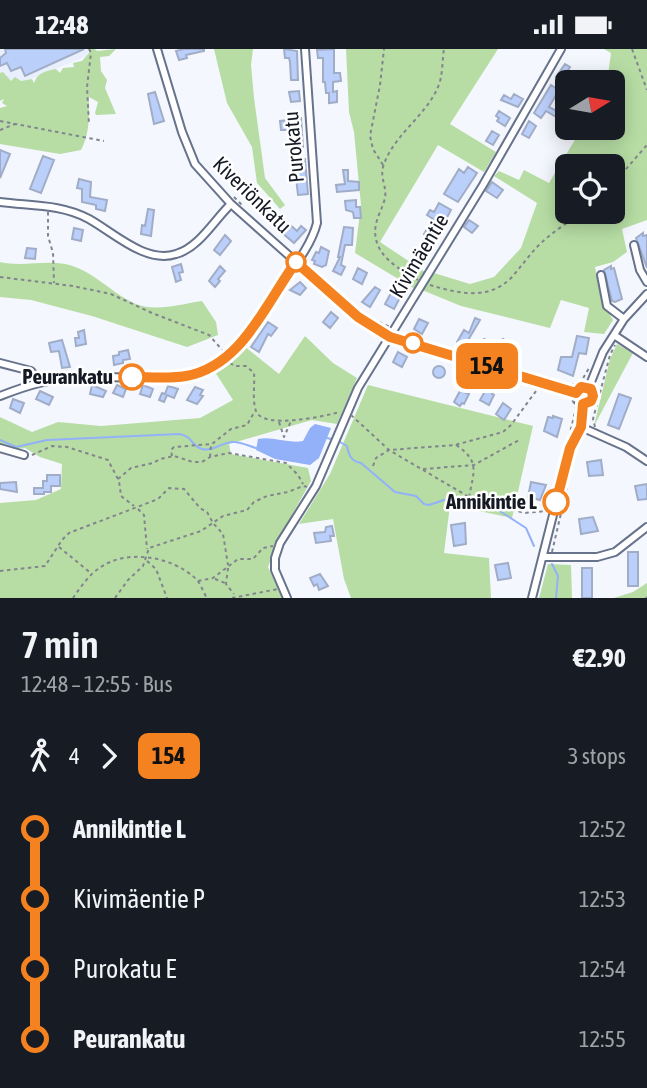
<!DOCTYPE html>
<meta charset="utf-8">
<style>
body{margin:0;font-family:"Asap Condensed",sans-serif;background:#242831;color:#f1f3f6;height:100vh;display:flex;flex-direction:column;font-size:26px;white-space:nowrap}
*{box-sizing:border-box;margin:0}
p{font-size:23px;color:#9ea1a6}
.icon{flex:none;width:38px;height:38px;fill:none;stroke:currentColor;stroke-width:2;stroke-linecap:round;stroke-linejoin:round}
.map{position:relative;height:549px;overflow:hidden}
.side{display:flex;flex-direction:column;background:#171b24;flex:1}
.side>*{flex:none}
.badge{padding:0 14px;border-radius:10px;font-size:24px;line-height:46px}
.needle{width:46px;rotate:79deg}
.fabs{position:absolute;left:555px;top:21px;display:grid;gap:14px}
.fabs a{display:grid;place-items:center;width:70px;height:70px;border-radius:10px;background:#171b24;box-shadow:0 4px 18px #0003;font-size:35px}
.map>.badge{position:absolute;translate:-50% -50%;box-shadow:0 0 0 4px #fff}
.legs{display:flex;align-items:center;gap:10px;height:77px;padding:0 21px;font-size:23px}
.legs p{margin-inline-start:auto}
.head{display:flex;align-items:center;justify-content:space-between;height:119px;padding:0 21px}
h1{font-size:38px;font-weight:600;line-height:52px}
ul{padding:0 21px;list-style:none}
li{display:flex;align-items:center;gap:24px;height:70px;font-size:26px}
li i{display:grid;place-items:center;width:10px;height:100%;margin:0 9px;background:currentColor}
li i::after{content:'';width:18px;height:18px;margin:-9px;border:5px solid;border-radius:50%;background:#171b24}
li p{margin-inline-start:auto}
li:first-child i{background:linear-gradient(#0000 50%,currentColor 0)}
li:last-child i{background:linear-gradient(currentColor 50%,#0000 0)}
.status{display:flex;justify-content:space-between;align-items:center;height:49px;padding:0 35px;background:#171b24;direction:ltr}
.status svg{height:19px;fill:currentColor}
.map>svg:first-child{display:block}
</style>
<div class="status"><b>12:48</b><svg viewBox="0 0 49 12"><path d="M0 12V9h3v3zM5 12V6h3v6zM10 12V3h3v9zM15 12V0h3v12zM26 1h20v11H26zM47 4h2v5h-2z"/></svg></div>
<div class="map">
<svg width="647" height="549" viewBox="0 0 647 549">
<rect width="100%" height="100%" fill="#f4f7fd"/>
<path fill="#e9effd" d="M0,0H92L94,4L5,41L0,31Z"/>
<path fill="#b7dda4" fill-rule="evenodd" d="M89,0H95L97,2L116,0L109,7L100,8L101,22L107,31L105,39L116,65L96,66L95,64L98,53L89,48C89,67 90,84 81,101L60,105L0,95V59L7,57L2,54L4,50L0,52V24L3,23L11,32L15,28L21,32L32,30L34,34C38,23 46,22 56,20L60,24L63,19L74,18L73,14L82,12L90,3Z
M214,0H253L251,16L254,49L265,129L285,156L280,160L257,134L252,98L227,54Z
M346,0H498L450,75L496,103L484,123L438,96L380,193L425,223L415,240L355,204L361,156L354,83L349,63Z
M604,0H647V171L622,180L627,203L613,213L595,218L601,250L613,271L604,285L584,283L589,259L561,251L550,279L461,257L422,241L434,224L470,235L494,228L521,199L537,154L494,127L499,122L519,131L524,121L549,134L582,79H612V33H607L611,4ZM567,117H612V163H567Z
M0,213C22,218 44,211 65,215C94,221 110,244 136,255C155,263 182,255 202,252L216,273L218,286L187,298L92,267L31,251L0,248Z
M305,287L333,314L357,329L337,375L312,371L229,395L231,405L308,419L311,432L279,489L268,518L282,549H0V454L36,451L61,440L62,415L40,408L25,399L13,401L0,394V368L32,383L58,373L101,377L200,369L233,351L215,323L230,312L244,297L279,325Z
M617,295L633,304L594,377L610,310Z
M368,336L533,377L512,469L450,456L444,504L489,509L491,549H351L344,530L333,470L299,475L330,425Z
M548,515L571,516L572,549H539Z
M647,534V549H614L633,543Z"/>
<path fill="#92b1f8" d="M315,375L331,379L319,409L310,416L275,410L256,401L258,390C273,387 288,395 303,392L310,379Z"/>
<g fill="none" stroke-linecap="round" stroke-linejoin="round">
<path stroke="#92b1f8" stroke-width="2" d="M327,389L331,390
M0,391L16,398L47,391L179,385C193,387 191,397 202,400C214,403 223,392 234,393C241,393 249,397 256,399
M340,393L347,397C349,407 351,412 361,414L395,443L416,447L424,455L429,456L453,448L469,455L495,459L526,479L534,497
M552,515L558,527L556,549"/>
</g>
<path fill="#bbcffb" stroke="#a1adc7" stroke-width="2" d="M5,0H84L25,27L21,18L11,22L7,14L0,17V9L6,4Z
M184,0H204V2L186,6L187,9L179,11L176,2Z
M284,0L297,2L298,31H291L290,13L289,9H285Z
M334,0V24H340L341,32L333,33V43L337,42V53L329,54V44H326L325,33H323V9H318L317,1Z
M565,15L570,18L567,23L570,25L565,33L556,28Z
M551,36L559,41L549,58L564,66L561,71L546,62L541,69L534,64Z
M299,42L300,52L291,53L289,43Z
M155,43L164,72L154,75L148,45Z
M514,45L523,50L518,58L501,51L504,46L511,50Z
M499,62L510,69L505,77L497,72L499,69L496,67Z
M298,66L299,69H301L303,98L295,99L293,81H281L280,72L290,71L289,67Z
M529,72L536,77L529,89L522,85Z
M492,82L499,86L493,96L486,92Z
M0,101L10,105L0,129Z
M43,107L54,111L41,144L30,140Z
M305,110L308,145L298,146L294,111Z
M468,118L477,124L458,153L444,145L459,120L464,124Z
M343,121H348V132L359,133V141L337,143L336,136L345,135Z
M79,130L91,133L90,148L107,151L105,162L96,160V156L82,153V140L77,139Z
M492,133L503,141L497,149L486,142Z
M356,151V158H360L361,169H354L353,163L346,161L345,152Z
M263,154L273,163L267,169L258,160Z
M439,154L451,161L434,193L424,185L433,170L427,166L430,161L434,163Z
M148,160L154,161L151,187L141,185L142,176L145,177Z
M469,171L478,177L472,184L464,178Z
M287,173L297,182L301,177L306,181L294,194L280,182Z
M344,178L353,179L352,196H345L341,216L345,218L341,226L333,222L340,208H338Z
M74,179L83,181L81,192L72,190Z
M643,184V187L647,186V219L636,189Z
M225,186L231,192L220,206L214,201Z
M321,198L329,202L326,216L322,218L314,215L315,212L312,211L316,203L319,204Z
M27,199L36,200L35,210L25,209Z
M181,215L183,223L179,224L181,231L176,233L172,218Z
M220,217L225,222L218,230L220,232L215,238L209,232Z
M611,217V220L614,219L622,250L615,253L612,252L604,221Z
M358,219L367,224L362,235L353,230Z
M300,233L306,239L300,246L290,241Z
M375,238L380,241L370,258L362,253Z
M393,240L402,245L394,260L385,255Z
M331,263L338,269L330,279L323,273Z
M475,269L480,271L464,298L457,293L464,281L469,284Z
M419,270L428,274L422,285L414,280Z
M268,273L277,279L271,287L268,285L259,303L251,298Z
M84,281L86,295L76,297L75,289H79L78,283Z
M577,287L589,289L586,305L579,304L573,327L558,321L561,308H572Z
M484,290L499,298L503,290L514,297L507,310L488,299L486,303L479,299Z
M62,291L70,318L62,319L59,302L51,303L49,294Z
M128,301L130,310L123,311V314L114,316L113,307L119,306V303Z
M398,303L407,308L402,318L393,313Z
M433 323a6 6 0 1 1 12 0a6 6 0 1 1-12 0Z
M92,336L106,342L103,348L90,345Z
M117,336L126,340L123,348L113,344Z
M143,336L153,340L150,348L140,345Z
M168,337L178,340L174,349L167,346L164,353L159,351L162,344L165,345Z
M488,337L494,341L492,345L494,346L489,356L480,351Z
M195,338L203,341L200,346L203,347L197,355L187,351Z
M40,342L53,348L49,356L36,350Z
M460,342L469,345L464,355L462,354L460,357L454,353Z
M619,345L631,349L619,380L608,376Z
M13,350L24,354L20,364L10,359Z
M503,354L511,360L504,371L496,365Z
M553,367L562,370L557,388L544,382L548,368L553,369Z
M601,411L603,426L589,427L587,413Z
M47,426H60V437H51V443H44V445H34V439H43V432H47Z
M16,433L17,443L0,440V434Z
M531,433L546,436L540,451L528,448Z
M647,435V450L638,451L635,437Z
M593,468L598,482L581,485L579,470Z
M465,474L466,495L454,497L451,476Z
M332,477L334,487H330L331,492L316,494L314,484L325,483L326,478Z
M628,503H638V537H628Z
M508,514L511,529L498,531L495,516Z
M582,519H592V549H582Z
M320,525L328,537L319,541L317,535L314,537L310,529Z"/>
<g fill="none" stroke-linecap="round" stroke-linejoin="round">
<g stroke="#67728b" stroke-width="10">
<path id="minor" d="M157,0L182,83L195,115L231,155L358,268L390,288L576,344
M0,153C31,157 61,155 89,170C114,184 146,215 176,205C199,199 215,170 231,155
M634,196L640,221L647,233
M601,226L607,257L624,270
M614,286L647,308
M0,314L31,322L39,333
M576 346a9 9 0 1 1 18 0a9 9 0 1 1-18 0Z
M589,338L603,303L624,270L647,245
M0,347C31,335 49,330 83,328C129,325 189,341 228,307C247,291 259,267 273,247C288,224 310,201 317,174L305,0
M581,378L626,398L647,412
M0,399L24,406
M543,508H597L615,503L647,478
M287,549L275,521V509L280,494L316,437L358,339L483,136L561,0
M532,549L570,399L581,378L583,355"/>
</g>
<path stroke="#82858d" stroke-width="2" stroke-dasharray="3.5 3.5" stroke-linecap="butt" d="M89,0L91,4L87,38L89,76
M632,0L647,41
M0,72L104,92
M0,81L15,75
M383,116L373,100L370,87L380,36L384,0
M612,136L647,96
M234,148L243,157
M48,163V187L53,204L54,234
M0,228L73,237L111,245L152,264L209,286L224,303
M418,231C397,219 370,204 376,175C378,166 383,158 385,149C387,138 380,129 383,118C393,86 426,67 438,38C443,27 442,12 444,0
M430,236C457,244 488,252 511,229C521,218 529,206 539,196C552,183 569,173 583,163
M379,273L390,278
M230,314L235,317H246L254,324C255,335 252,351 256,362C263,381 325,367 340,363
M572,336L581,333L589,319
M351,366L389,401L469,448L524,464L547,462
M279,373L284,388L291,372
M595,378L593,370L610,306L615,296
M569,388L576,359L572,350
M456,396C480,412 474,422 469,448
M32,406L52,397L67,398L108,411L119,432L121,447L134,457
M172,407L171,401L174,398L212,395L231,380L247,376L255,362
M210,408L211,396
M373,417L376,409L389,401L455,396L503,383L511,376L539,338
M423,420L474,416L519,391
M118,430L131,419L153,414L160,410L174,407L193,413H202L210,408L229,404L286,414L298,426L303,435
M138,460L144,466L147,500
M59,498L92,525
M552,503L568,434
M147,512L156,520L167,549
M228,519L226,535L234,545
M0,522L45,517L62,491L69,484L158,450L169,439L184,440L200,459L207,463L213,474L223,485L228,516
M215,530L225,534
M198,532L213,529L238,510H253L263,499L273,497
M73,549C80,539 88,527 98,520C125,499 172,507 196,530C201,535 203,543 207,549
M115,549L128,531L143,517L149,499L201,482L223,467L247,461L254,453L267,447L288,443L303,437L308,438
M232,549L278,540
M646,549L647,548"/>
<use href="#minor" stroke="#fff" stroke-width="6"/>
</g>
<g fill="none" stroke-linecap="round" stroke-linejoin="round">
<g stroke="#fff" stroke-width="16">
<path id="line-1" d="M132,328C149,328 169,330 186,327C242,317 266,254 296,213L358,268L390,288L576,344L581,338L591,340L593,347L591,352L583,355L581,378L570,399L556,453"/>
</g>
<use href="#line-1" stroke="#f58220" stroke-width="10"/>
</g>
<g fill="#fff" stroke="#f58220" stroke-width="3.5">
<circle cx="296" cy="213" r="9"/>
<circle cx="413" cy="294" r="9"/>
<circle cx="132" cy="328" r="12"/>
<circle cx="556" cy="453" r="12"/>
</g>
<g text-anchor="middle" stroke-width="5" stroke-linejoin="round" paint-order="stroke">
<g font-size="21" fill="#151923" stroke="#fff">
<text transform="translate(294 98) rotate(-95)" y="7">Purokatu</text>
<text transform="translate(252 146) rotate(44)" y="7">Kiveriönkatu</text>
<text transform="translate(419 207) rotate(-59)" y="7">Kivimäentie</text>
</g>
<g font-size="21" font-weight="bold" fill="#151923" stroke="#fff" text-anchor="end">
<text x="113" y="335">Peurankatu</text>
<text x="537" y="460">Annikintie L</text>
</g>
</g>
</svg>
<div class="fabs">
<a><svg class="needle" viewBox="-14 -14 28 28"><path d="M0-13l5 13h-10z" fill="#e53935"/><path d="M0 13l5-13h-10z" fill="#9ea1a6"/></svg></a>
<a><svg class="icon" aria-label="locate" viewBox="0 0 24 24"><circle cx="12" cy="12" r="6"/><path d="M12 2v4M12 18v4M2 12h4M18 12h4"/></svg></a>
</div>
<b class="badge" style="left:487px;top:317px;background:#f58220;color:#111">154</b>
</div>
<section class="side">
<div class="head"><div><h1>7 min</h1><p>12:48 – 12:55 · Bus</p></div><b>€2.90</b></div>
<div class="legs"><svg class="icon" aria-label="walk" viewBox="0 0 24 24"><circle cx="13" cy="4" r="2"/><path d="M13 8l-2 6 4 7M11 14l-3 7M7 12l3-4h3l4 4"/></svg>4<svg class="icon" aria-label="forward" viewBox="0 0 24 24"><path d="M9 5l7 7-7 7"/></svg><b class="badge" style="background:#f58220;color:#111">154</b><p>3 stops</p></div>
<ul>
<li><i style="color:#f58220"></i><b>Annikintie L</b><p>12:52</p></li>
<li><i style="color:#f58220"></i><span>Kivimäentie P</span><p>12:53</p></li>
<li><i style="color:#f58220"></i><span>Purokatu E</span><p>12:54</p></li>
<li><i style="color:#f58220"></i><b>Peurankatu</b><p>12:55</p></li>
</ul>
</section>
